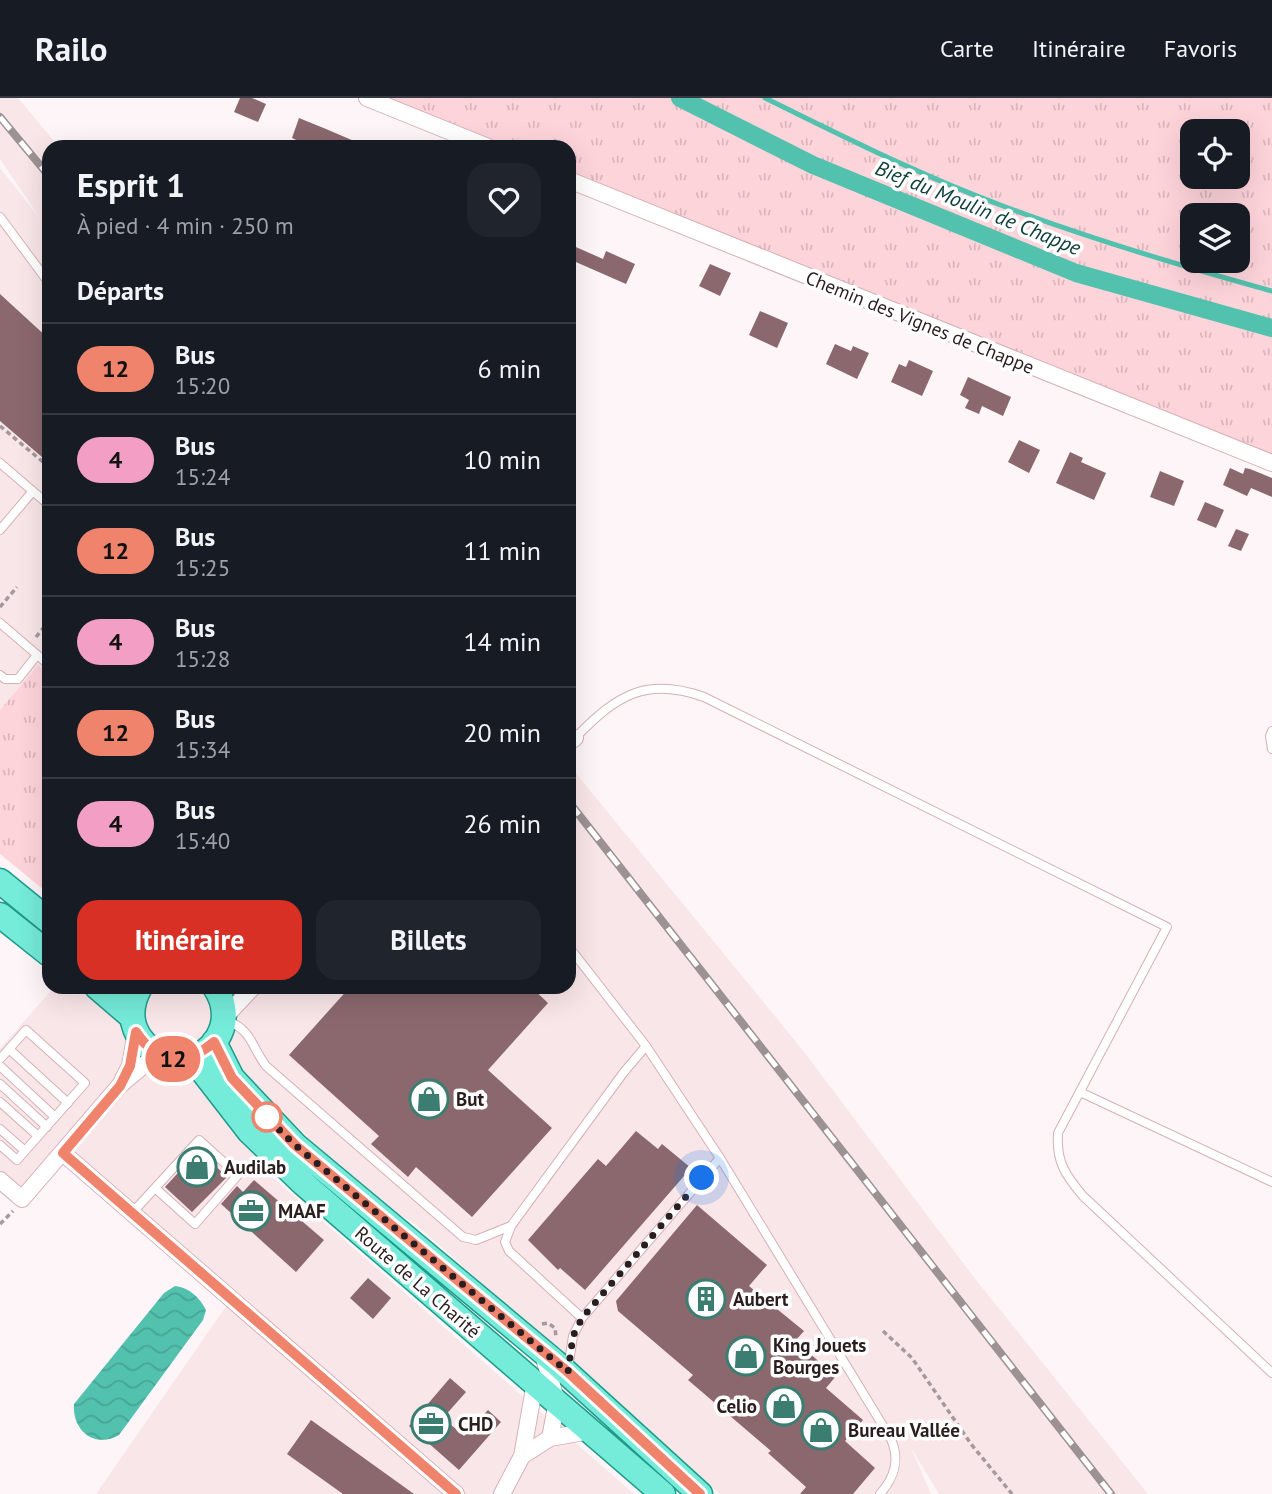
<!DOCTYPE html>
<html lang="fr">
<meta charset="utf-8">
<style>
body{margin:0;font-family:"PT Sans",sans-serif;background:#20242c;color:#f1f3f6;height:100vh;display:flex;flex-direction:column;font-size:26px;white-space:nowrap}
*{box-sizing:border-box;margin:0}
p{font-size:23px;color:#9ea1a6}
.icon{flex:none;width:38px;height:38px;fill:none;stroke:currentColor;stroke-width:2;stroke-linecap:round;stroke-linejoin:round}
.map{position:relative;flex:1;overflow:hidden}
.details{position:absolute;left:42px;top:42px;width:534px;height:854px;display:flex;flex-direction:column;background:#171b24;border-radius:21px;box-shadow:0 7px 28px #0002}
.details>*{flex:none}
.badge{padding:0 14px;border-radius:23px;font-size:24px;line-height:46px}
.buttons{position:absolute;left:1180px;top:21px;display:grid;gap:14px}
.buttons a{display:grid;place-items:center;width:70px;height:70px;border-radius:14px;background:#171b24;box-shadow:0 7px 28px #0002;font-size:35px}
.you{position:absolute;width:35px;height:35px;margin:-18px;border:5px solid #fff;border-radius:50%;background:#1a73e8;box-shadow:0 0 0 10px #1a73e833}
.map>.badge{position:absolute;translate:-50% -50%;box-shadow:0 0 0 4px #fff}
h2{padding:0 35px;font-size:26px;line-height:63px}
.round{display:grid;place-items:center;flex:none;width:74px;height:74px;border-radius:21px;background:#20242c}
.headline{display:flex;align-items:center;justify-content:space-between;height:119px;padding:0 35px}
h1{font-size:33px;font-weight:600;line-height:52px}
.cta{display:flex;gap:14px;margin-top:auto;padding:14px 35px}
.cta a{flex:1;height:80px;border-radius:21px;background:#d93025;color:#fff;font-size:28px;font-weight:600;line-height:80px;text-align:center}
.cta a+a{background:#20242c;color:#f1f3f6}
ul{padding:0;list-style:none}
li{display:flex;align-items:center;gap:21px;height:91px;padding:0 35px;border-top:2px solid #363941}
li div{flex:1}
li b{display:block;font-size:26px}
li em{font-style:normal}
li .badge{min-width:77px;font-weight:700;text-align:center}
header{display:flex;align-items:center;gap:42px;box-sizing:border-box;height:98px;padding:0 35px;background:#171b24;border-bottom:2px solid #363941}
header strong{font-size:33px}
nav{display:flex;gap:38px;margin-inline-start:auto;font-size:24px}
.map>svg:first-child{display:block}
</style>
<header>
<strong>Railo</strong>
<nav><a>Carte</a><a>Itinéraire</a><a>Favoris</a></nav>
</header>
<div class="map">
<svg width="1272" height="1396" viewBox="0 0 1272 1396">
<defs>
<pattern id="grass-tufts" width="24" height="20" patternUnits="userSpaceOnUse" patternTransform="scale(1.75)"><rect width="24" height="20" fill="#fed4db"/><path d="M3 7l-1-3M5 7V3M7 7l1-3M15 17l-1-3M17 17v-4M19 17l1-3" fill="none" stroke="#dab6bc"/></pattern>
<pattern id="water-waves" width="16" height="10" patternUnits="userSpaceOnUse" patternTransform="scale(1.75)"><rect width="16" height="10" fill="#52c1ad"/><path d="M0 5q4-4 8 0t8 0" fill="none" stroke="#48a595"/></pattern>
</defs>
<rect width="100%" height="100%" fill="#fdf5f7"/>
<path fill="#f9e6e9" d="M0,0H18L59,49H49V578L37,568L0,612V70L42,123L0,61Z
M569,667L801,950L976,1182L1148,1396H939L910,1348L931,1396H720L414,1125L268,1044L253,1062L634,1396H96L231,1201L63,1056L22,1101L0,1082V951L54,889H569Z"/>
<path fill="url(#grass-tufts)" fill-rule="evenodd" d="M367,0H1272V365L569,82V49H488ZM1192,33H1237V79H1192ZM1192,117H1237V163H1192Z
M38,567L49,578V796L0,756V612Z"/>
<path fill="url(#water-waves)" d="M175,1188C190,1190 199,1199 206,1212L203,1222L119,1337C95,1351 72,1333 74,1306L164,1195Z"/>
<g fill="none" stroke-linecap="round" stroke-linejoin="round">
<path stroke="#52c1ad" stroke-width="5" d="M765,0C843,38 921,78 1003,108C1091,141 1181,168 1272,193"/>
<path stroke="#52c1ad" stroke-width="18" d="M680,0L813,67L1076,175L1272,230"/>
</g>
<path fill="#8a686e" d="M240,0H252L266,6L258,24L234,14Z
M299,20L326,31L368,49H311L292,40Z
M569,146L603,161L606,153L635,166L626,186L569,161Z
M710,166L731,175L720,198L699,188Z
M0,196L49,241V365L0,323Z
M760,213L788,225L777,250L749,237Z
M835,246L851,253L853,248L869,255L857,281L826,266Z
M909,262L933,273L922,298L891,284L899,266L906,269Z
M968,279L1011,299L1003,318L982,308L979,316L965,310L969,302L960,297Z
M1019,342L1040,352L1029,375L1008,364Z
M1070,354L1083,360L1081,364L1106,375L1094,402L1056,385Z
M1230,370L1243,376L1245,370L1250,371L1272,380V399L1251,390L1247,398L1223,387Z
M1160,373L1184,383L1174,408L1150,399Z
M1205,404L1224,412L1216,430L1197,422Z
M1236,431L1249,436L1241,453L1228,448Z
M350,889H531L548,905L488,972L552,1030L472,1119L416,1069L408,1079L371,1046L379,1038L289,957Z
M636,1033L658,1051L662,1046L691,1070L585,1192L560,1170L558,1172L528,1142L598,1061L606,1068Z
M199,1052L227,1079L192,1114L165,1089Z
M254,1082L324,1142L296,1174L221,1106L237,1088L243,1094Z
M697,1107L767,1167L749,1188L804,1233L795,1243L836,1278L826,1290L863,1322L845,1343L875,1370L853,1396H800L806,1389L768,1355L771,1353L688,1282L693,1277L618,1213L616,1203Z
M368,1180L391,1200L373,1221L350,1200Z
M450,1280L466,1294L443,1320L464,1338L488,1312L501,1324L459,1372L409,1328Z
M311,1322L414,1396H343L287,1356Z"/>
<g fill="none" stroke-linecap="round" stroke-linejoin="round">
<g stroke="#d5b0b6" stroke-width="10">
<path id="lane" d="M0,119L49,185
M0,365L49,407
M0,432L33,393
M0,525L49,567
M0,577L5,581H18L37,557
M1272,633L1270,638L1272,651
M575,640C616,598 645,578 704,599L1167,829L1058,1035C1056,1063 1065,1077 1083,1098L1272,1275
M569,849L646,948L720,1060L891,1341C900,1362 895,1379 880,1396
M227,922C253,934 250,946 266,968L463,1139L476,1142L511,1128
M9,951L68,1005
M0,961L26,932L85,985L17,1062L0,1047
M0,968L55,1019
M0,986L47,1029
M1080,994L1272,1084
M0,1004L38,1038
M0,1031L25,1053
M199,1042L238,1077L195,1126L155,1090Z
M132,1115L155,1090
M582,1220L509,1153L505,1144L511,1128L624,974L646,948
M568,1271L573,1238L582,1220L720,1060"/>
</g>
<g stroke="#d5b0b6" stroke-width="18">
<path id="street" d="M367,0L488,49
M569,82L1272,365
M569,644L575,640
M224,920L253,889
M123,981L130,968L136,934
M63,1055L456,1396
M0,1082L22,1101L120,987L157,956
M543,1257L557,1304L550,1340
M522,1358L550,1340L590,1333
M502,1396L522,1358L535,1285"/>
</g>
<g stroke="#1f9b89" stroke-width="27">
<path id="primary" d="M0,783L49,823
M0,817L49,856
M97,889L132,919
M140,889C105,952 201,991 222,930C226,916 223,901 215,889
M214,944L232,980L295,1047L555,1264L700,1396
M187,960L201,971L249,1033L304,1086L663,1396"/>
</g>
<path stroke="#a49a9c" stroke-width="3.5" stroke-dasharray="5 3.5" stroke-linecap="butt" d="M0,328L49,369
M0,509L17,489
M36,539L49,523
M0,1126L13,1113
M542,1226L548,1225L555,1230L556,1239
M883,1233L912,1260L971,1346L1012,1396"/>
<use href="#lane" stroke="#fff" stroke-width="8"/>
<use href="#street" stroke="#fff" stroke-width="16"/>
<use href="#primary" stroke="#75ebda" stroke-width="24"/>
<g stroke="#9c9294" stroke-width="8">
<path id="rail" d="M0,19L49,78
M569,704L1111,1396"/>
</g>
<use href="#rail" stroke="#fff" stroke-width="5" stroke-dasharray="16" stroke-linecap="butt"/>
</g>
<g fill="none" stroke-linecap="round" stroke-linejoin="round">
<g stroke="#fff" stroke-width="16">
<path id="line" d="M456,1396L63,1055L120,988L130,968L136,934C156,965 187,968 214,944L232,980L295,1047L568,1274L700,1396"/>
</g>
<use href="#line" stroke="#f0836c" stroke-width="10"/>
<path stroke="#2b1e20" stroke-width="7" stroke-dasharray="0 12.6" d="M267,1019L264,1017L295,1047L568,1274L573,1238L582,1220L702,1080"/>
</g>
<defs>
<g id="shop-ring" transform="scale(2.0125)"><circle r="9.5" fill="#fff" stroke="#3b7e71" stroke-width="1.5"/><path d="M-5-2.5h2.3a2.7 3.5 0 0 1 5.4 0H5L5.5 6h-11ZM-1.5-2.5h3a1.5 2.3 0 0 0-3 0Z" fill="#3b7e71"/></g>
<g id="office-ring" transform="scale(2.0125)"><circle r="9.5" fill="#fff" stroke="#3b7e71" stroke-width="1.5"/><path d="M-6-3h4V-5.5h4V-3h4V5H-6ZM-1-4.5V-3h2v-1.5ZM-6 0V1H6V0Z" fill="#3b7e71"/></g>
<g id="building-ring" transform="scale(2.0125)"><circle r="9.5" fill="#fff" stroke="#3b7e71" stroke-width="1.5"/><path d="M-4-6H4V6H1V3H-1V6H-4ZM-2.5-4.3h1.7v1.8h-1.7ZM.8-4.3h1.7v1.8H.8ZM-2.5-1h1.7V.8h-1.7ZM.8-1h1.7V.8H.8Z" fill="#3b7e71"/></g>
</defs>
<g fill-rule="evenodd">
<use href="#shop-ring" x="429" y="1001"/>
<use href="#shop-ring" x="197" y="1069"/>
<use href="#office-ring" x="251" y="1113"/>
<use href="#building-ring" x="706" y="1201"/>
<use href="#shop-ring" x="746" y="1258"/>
<use href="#shop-ring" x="784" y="1308"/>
<use href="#office-ring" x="431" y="1326"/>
<use href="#shop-ring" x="821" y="1332"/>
</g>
<circle fill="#fff" stroke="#f0836c" stroke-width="3.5" cx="267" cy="1019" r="14"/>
<g text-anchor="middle" stroke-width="7" stroke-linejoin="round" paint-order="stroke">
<g font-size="19" fill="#2b1e20" stroke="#fff">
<text transform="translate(920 224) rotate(22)" y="7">Chemin des Vignes de Chappe</text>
<text transform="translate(418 1184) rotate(41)" y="7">Route de La Charité</text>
</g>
<g font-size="19" font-weight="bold" fill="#2b1e20" stroke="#fff" text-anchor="start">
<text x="456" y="1008">But</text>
<text x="224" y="1076">Audilab</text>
<text x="278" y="1120">MAAF</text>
<text x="733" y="1208">Aubert</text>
<text x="773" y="1254">King Jouets<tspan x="773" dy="22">Bourges</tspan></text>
<text x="757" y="1315" text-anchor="end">Celio</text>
<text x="458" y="1333">CHD</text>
<text x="848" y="1339">Bureau Vallée</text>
</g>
<g font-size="21" font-style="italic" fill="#104239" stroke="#fff">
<text transform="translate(978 110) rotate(22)" y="7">Bief du Moulin de Chappe</text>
</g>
</g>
</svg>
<div class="buttons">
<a><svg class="icon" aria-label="locate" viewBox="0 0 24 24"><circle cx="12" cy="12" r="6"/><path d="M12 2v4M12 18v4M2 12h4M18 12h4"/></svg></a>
<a><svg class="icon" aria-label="layers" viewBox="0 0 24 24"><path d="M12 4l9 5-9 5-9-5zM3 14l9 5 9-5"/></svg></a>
</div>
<div class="you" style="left:702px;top:1080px"></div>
<b class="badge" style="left:173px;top:961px;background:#f0836c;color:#111">12</b>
<section class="details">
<div class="headline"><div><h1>Esprit 1</h1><p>À pied · 4 min · 250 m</p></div><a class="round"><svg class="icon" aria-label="heart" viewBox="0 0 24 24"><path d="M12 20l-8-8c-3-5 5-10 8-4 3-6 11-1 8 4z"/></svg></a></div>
<h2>Départs</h2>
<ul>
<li><span class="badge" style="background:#f0836c;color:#111">12</span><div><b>Bus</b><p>15:20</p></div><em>6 min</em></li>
<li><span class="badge" style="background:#f39fc5;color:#111">4</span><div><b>Bus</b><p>15:24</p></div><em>10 min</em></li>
<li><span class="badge" style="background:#f0836c;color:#111">12</span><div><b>Bus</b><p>15:25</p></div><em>11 min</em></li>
<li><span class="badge" style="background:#f39fc5;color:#111">4</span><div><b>Bus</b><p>15:28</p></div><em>14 min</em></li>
<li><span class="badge" style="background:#f0836c;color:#111">12</span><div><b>Bus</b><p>15:34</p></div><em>20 min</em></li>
<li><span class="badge" style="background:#f39fc5;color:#111">4</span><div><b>Bus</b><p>15:40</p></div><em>26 min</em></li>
</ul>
<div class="cta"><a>Itinéraire</a><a>Billets</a></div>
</section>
</div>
